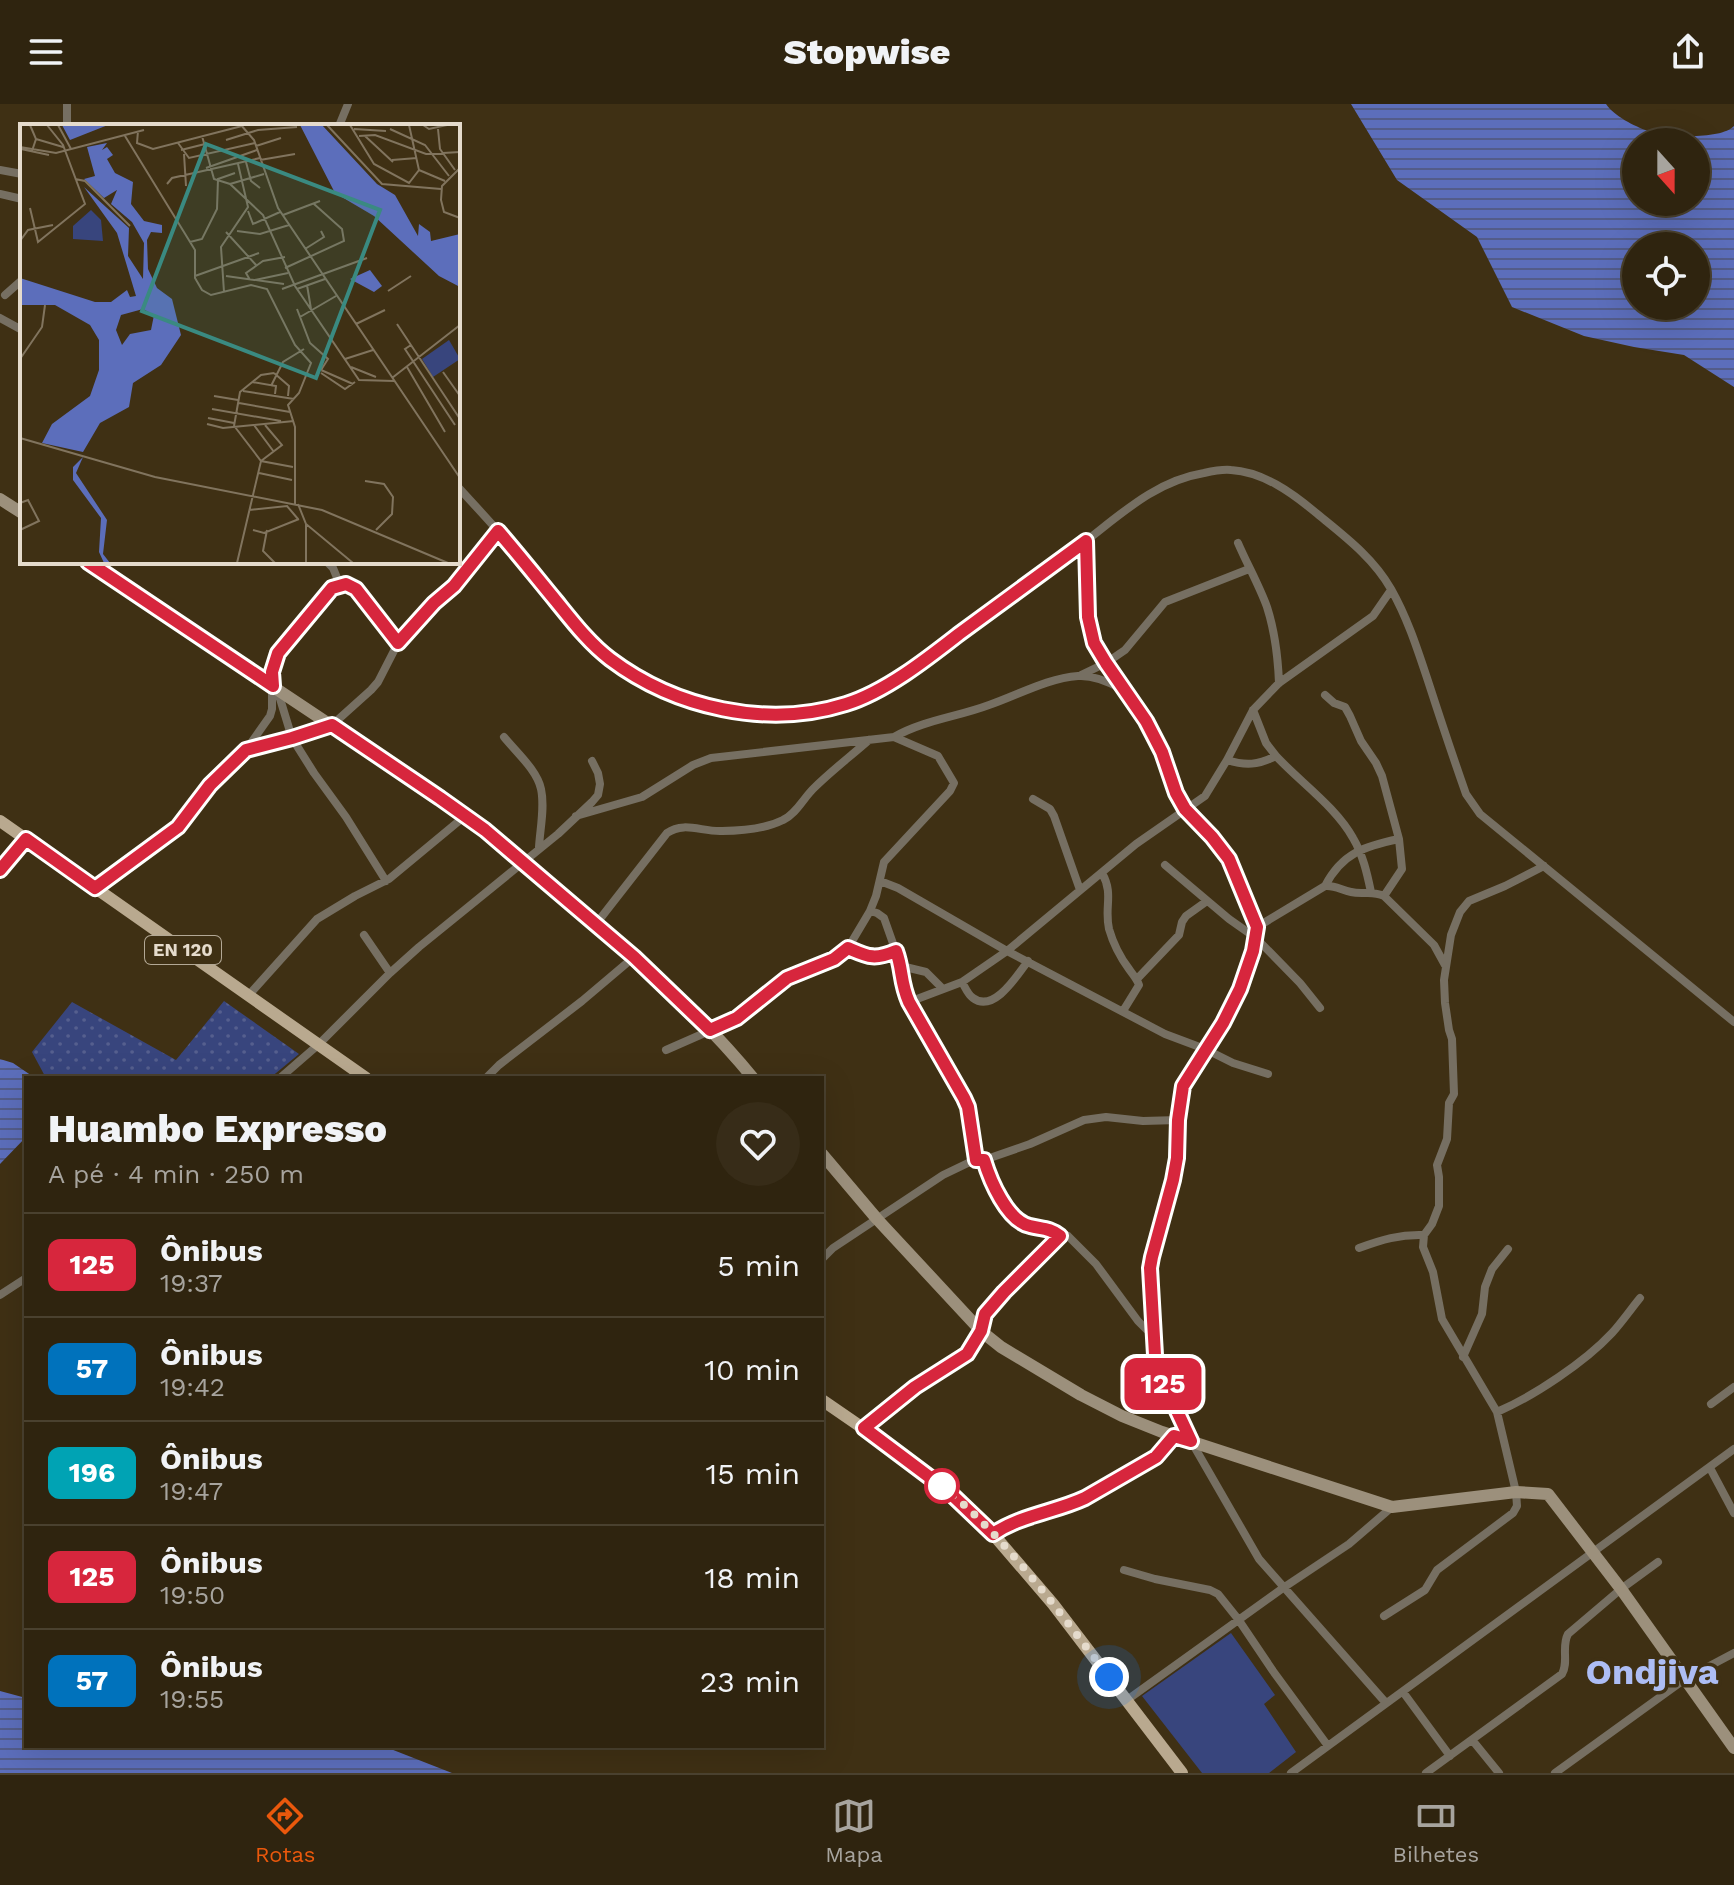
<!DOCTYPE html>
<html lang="pt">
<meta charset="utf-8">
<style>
body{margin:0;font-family:"Work Sans",sans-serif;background:#372c18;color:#f1f3f6;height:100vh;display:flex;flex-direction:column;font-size:30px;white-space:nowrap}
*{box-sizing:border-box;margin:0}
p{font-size:26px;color:#a7a49e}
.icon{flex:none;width:44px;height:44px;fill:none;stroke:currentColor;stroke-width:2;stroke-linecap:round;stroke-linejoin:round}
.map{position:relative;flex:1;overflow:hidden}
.details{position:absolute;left:24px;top:972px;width:800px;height:672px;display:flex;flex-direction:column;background:#2f240f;border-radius:0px;box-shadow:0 8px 32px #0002,0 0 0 2px #4a412f}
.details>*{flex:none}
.badge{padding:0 16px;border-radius:12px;font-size:28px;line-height:52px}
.needle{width:52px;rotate:159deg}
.buttons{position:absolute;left:1622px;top:24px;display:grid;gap:16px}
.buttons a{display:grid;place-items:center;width:88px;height:88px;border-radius:50%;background:#2f240f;box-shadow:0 8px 32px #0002,0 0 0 2px #4a412f;font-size:40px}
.you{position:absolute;width:40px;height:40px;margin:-20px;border:6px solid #fff;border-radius:50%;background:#1a73e8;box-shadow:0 0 0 12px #1a73e833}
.map>.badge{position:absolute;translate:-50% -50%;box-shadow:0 0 0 4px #fff}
.round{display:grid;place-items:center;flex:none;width:84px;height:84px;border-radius:42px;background:#372c18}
.summary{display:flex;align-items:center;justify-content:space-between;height:136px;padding:0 24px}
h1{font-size:38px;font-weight:800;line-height:60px}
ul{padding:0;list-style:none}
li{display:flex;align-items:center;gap:24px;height:104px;padding:0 24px;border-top:2px solid #4a412f}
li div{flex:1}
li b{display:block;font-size:30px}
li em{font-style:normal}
li .badge{min-width:88px;font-weight:700;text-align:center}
header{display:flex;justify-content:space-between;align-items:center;height:104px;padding:0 24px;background:#2f240f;font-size:36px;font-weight:800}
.dock{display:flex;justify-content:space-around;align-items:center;height:112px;border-top:2px solid #4a412f;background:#2f240f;font-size:22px;color:#a7a49e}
.dock a{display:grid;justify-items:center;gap:4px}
.dock .on{color:#ea580c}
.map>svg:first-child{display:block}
</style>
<header><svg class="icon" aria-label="menu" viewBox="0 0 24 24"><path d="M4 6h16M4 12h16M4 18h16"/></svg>Stopwise<svg class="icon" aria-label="share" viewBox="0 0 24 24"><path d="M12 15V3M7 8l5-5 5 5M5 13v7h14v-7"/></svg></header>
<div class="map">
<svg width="1734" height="1669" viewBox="0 0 1734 1669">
<defs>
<pattern id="green-dots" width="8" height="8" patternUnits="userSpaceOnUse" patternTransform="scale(2)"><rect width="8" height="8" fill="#38457d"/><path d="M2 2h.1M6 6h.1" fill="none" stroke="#555f8e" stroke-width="1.8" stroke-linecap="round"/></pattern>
<pattern id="water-rules" width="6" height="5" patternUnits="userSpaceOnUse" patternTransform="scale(2)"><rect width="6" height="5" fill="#5c6ebb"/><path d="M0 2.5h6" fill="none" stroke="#535c89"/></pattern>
</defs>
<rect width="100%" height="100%" fill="#3f3014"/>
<path fill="url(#green-dots)" d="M224,897L299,950L270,974H46L32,948L72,898L176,956Z"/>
<path fill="#38457d" d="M1231,1529L1275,1591L1264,1600L1296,1648L1269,1669H1202L1142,1592Z"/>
<path fill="url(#water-rules)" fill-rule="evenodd" d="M1351,0H1606C1614,12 1634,22 1648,27C1665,33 1721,36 1734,22V283L1684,251L1634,243L1584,232L1512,203L1477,133L1397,76ZM1636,38H1696V98H1636ZM1696,142V202H1636V142Z
M0,955L13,959L35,974H26V1033L0,1060Z
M0,1587L26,1594V1642H383L452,1669H0Z"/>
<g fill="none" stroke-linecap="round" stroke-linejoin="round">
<path stroke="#766f62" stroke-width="8" d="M67,0V22
M339,22L348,0
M0,66L22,70
M0,90L22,95
M5,191L22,176
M0,214L22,226
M458,383C478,405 498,426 517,449C542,478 564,511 591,539C611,559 639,576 665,587C721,611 786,619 845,600C884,588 923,557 956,533C998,502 1040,472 1082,440C1120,411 1155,377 1204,369C1213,367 1222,365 1231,366C1263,368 1291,388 1315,408C1343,431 1373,453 1391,485C1408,515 1418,547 1429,580C1441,617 1453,653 1466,690L1480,710L1734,918
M1086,437L1088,513L1094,539L1146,617L1162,648L1176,689L1185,705L1212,733L1229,755L1257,823L1253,847L1240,885L1223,919L1183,982L1178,1016L1177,1054L1150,1164L1155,1251L1157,1264L1191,1337L1259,1455L1386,1599
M1238,439C1247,460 1259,481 1267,503C1275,528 1278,553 1279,579
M327,458L333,464L340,481
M1081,571L1106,559L1125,546L1165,498L1249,465
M278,588L292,634L314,669L346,713L386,777
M1325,591L1334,599L1345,603L1350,612L1361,637L1376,659L1382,672L1399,735L1402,765L1384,792
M1253,606L1266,639L1276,652
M504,633C516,648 537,666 541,685C545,703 540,725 539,743
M246,646L292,634L332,621L371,586L378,578L398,539L434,499L454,482L498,427
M1227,656C1246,662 1258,661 1276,652C1300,678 1336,703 1353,734C1363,751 1367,769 1371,788
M1033,695L1050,705L1054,712L1080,786
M576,712L642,693L693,661L711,654L894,633C924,616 957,613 989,601C1018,591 1048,574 1078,572C1093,571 1107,577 1120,584
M1165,761L1229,815L1256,834L1300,879L1320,904
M0,766L26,735
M1102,769C1114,790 1104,803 1109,825C1113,839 1120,853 1129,865C1133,871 1137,875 1139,881L1123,907
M880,777L898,784L1007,847L1165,930L1205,945L1233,959L1268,970
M1325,782C1342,749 1365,742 1399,735
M95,784L178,723L210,681L246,646L270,612L272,605V568L278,549L332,484L346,480L356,485L398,539
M870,807L877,809L884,814L901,862L902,882L909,898L964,994L968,1003L976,1056
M596,820L667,729C684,717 702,728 722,727C741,727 765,725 783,716C796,710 803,695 813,685C831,667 851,652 869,636
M1257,823L1325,782C1335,781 1341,786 1351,788C1363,791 1372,786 1384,792L1434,841L1445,861
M364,831L390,869
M848,844L874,853L896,847
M901,862L926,868L942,884
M1137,875L1179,831L1182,818L1186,812L1207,797
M962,878C965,883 968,891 973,894C994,910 1018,870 1028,857
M248,892L317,815L355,792L389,775L465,712
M909,898L962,878L1007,847L1136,740L1205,692L1227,656L1253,606L1279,579L1373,512L1391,486
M666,946L732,917L787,874L834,855L848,844L870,807L876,792L884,758L950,687L954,679L938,652L894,633
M280,974L318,941L390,869L419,843L558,730L592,698L598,691L600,680L598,669L592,657
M486,974L499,961L582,897L634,853
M984,1056C992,1079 1002,1107 1024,1120C1035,1126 1046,1122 1060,1132
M1359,1144C1381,1136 1400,1130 1424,1131
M822,1155L833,1144L943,1071L968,1059L984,1056L1030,1040L1084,1016L1106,1013L1143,1017L1178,1016
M0,1191L26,1174
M1463,1253L1482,1210L1485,1183L1492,1165L1508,1145
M1711,1300L1734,1283
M1497,1308C1534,1292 1585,1258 1612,1229C1622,1218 1631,1205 1640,1194
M864,1324L906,1289L967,1250L981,1227L985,1210L1027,1164L1063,1130L1068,1132L1096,1160L1138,1217L1146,1225L1155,1229
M1710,1364L1734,1409
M993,1430C1021,1411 1055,1408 1085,1394L1156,1353L1174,1332
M1124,1466L1155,1475L1210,1486L1218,1490L1238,1515L1273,1567L1328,1642
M1384,1512L1425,1486L1437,1466L1513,1409L1517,1402L1516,1388L1497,1308L1442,1215L1433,1168L1423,1143L1424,1131L1432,1120L1439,1102V1073L1437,1061L1447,1035L1449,999L1454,990L1452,935L1449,926L1445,899L1444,876L1451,831L1460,808L1469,797L1505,782L1544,762
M1403,1588L1450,1652
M1127,1596L1283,1484L1349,1440L1392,1403
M1473,1637L1499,1669
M1291,1669L1734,1345
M1426,1669L1562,1570C1569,1558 1561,1543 1568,1530L1621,1485L1658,1458
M1555,1669L1685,1575L1734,1549"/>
<path stroke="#9c907c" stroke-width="12" d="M0,395L22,409
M88,458L95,464L440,694C480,723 516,755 554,786C624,844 695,903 753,974
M822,1050L877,1115L981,1227L1001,1243L1081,1291L1122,1312L1162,1328L1392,1403L1516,1388L1548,1390L1621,1485L1734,1644"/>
<path stroke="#b9a98f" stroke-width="12" d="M0,717L366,974
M822,1296L899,1349L948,1387L993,1430L1053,1500L1182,1669"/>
</g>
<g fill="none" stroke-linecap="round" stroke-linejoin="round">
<g stroke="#fff" stroke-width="18">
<path id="line" d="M0,766L26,735L95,784L178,723L210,681L246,646L292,634L332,621L440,694L485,726L634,853L710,926L737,914L787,874L834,855L848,844C869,853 874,856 896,847C903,866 900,878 909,898L964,994L968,1003L976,1056H984C990,1076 1007,1117 1030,1122C1042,1125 1050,1124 1060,1132L1004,1188L985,1210L981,1227L967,1250L915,1283L864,1324L948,1387L993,1430C1021,1411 1055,1408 1085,1394L1156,1353L1174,1332L1191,1337L1157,1264L1155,1251L1150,1164L1152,1153L1173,1076L1177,1054L1178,1016L1183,982L1223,919L1240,885L1253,847L1257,823L1229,755L1212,733L1185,705L1176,689L1162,648L1146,617L1106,559L1094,539L1088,513L1086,437C1044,468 1002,499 959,530C927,555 885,588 846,600C767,625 675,604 610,555C589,539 573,518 556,497C537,474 518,450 498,427L454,482L434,499L398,539L356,485L346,480L332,484L278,549L272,568L273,582L88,458"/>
</g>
<use href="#line" stroke="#d7263d" stroke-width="12"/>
<path stroke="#e5dbcc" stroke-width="8" stroke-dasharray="0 14.4" d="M942,1382C1008,1435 1058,1507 1109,1573"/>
</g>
<circle fill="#fff" stroke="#d7263d" stroke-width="4" cx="942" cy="1382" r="16"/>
<g text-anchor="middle" stroke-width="7" stroke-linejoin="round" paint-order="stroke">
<rect fill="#3f3014" stroke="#b3a895" stroke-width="2" x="145" y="832" width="76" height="28" rx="6"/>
<g font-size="18" font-weight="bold" fill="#e5dbcc">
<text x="183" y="852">EN 120</text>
</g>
<g font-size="36" font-weight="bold" fill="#adbdf4" stroke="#3f3014">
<text x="1652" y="1580">Ondjiva</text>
</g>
</g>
<g transform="translate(20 20)">
<rect width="440" height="440" fill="#3f3014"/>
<path d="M429,216L440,235L413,253L402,235Z" fill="#38457d"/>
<path d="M71,86L81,96L83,117L53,115V102Z" fill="#38457d"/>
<path d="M42,1H88L50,16ZM280,1H302L357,60L375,71L398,112L399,100L410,108L411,117L440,110V163L419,152L354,92L315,69ZM87,19L82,26L87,23L93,31L87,35L95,49L113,58L111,80L124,97L142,101V109L131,108L127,116L128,145L137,164L152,175L161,211L141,241L113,259L109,283L80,299L63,328L22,319L32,300L70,272L79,246V216L70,201L35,181H0V154L75,178H91L107,166L110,173L116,172L97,109L64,63L109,104L108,132L123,155L124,119L112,98L91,80L97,66L84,74L64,55L75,52L67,23ZM123,185L134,191L131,206L110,210L102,221L96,206L101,191ZM350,146L362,162L354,168L330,155ZM63,333L56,349L87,396L83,430L90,439H84L79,428L81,394L53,356V343Z" fill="#5c6ebb" fill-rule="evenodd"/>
<path fill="none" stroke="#81745e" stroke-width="2" d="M10,1L16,15L12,27M38,1L51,25M221,1L234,16L258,84L440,354M307,1L362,60L421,65M330,1L354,40L389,59L399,46L389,1M403,1L409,5L427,1M334,5L366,7M370,5L405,21L429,52M418,5L420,25L435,46M118,7L117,19L133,25L222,2M105,12L175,126V154L182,166L191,171L231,161L247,165L275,221L291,239L279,269L268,281L275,303V380M182,12L194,55L210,60L243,91L275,162L339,256L374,257M339,12L355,11L406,30L440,28M345,12L373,38M16,15L43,23M206,16L238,6L277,3M158,19L169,34L235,19M236,22L261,14M0,23L36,29L124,6M1,25L29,31M161,26L185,20M164,30L166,62M240,36L275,30M372,36L397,34M226,38L231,57L240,64M186,44L237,26M440,44L422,62L421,76L424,88L440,94M399,46L425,57M55,55L65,57L110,102M147,60L152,54L240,34M210,60L244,50M10,84L18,118L65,80L43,21L27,1M228,87L233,100L260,88M263,91L300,77M217,107L240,110L269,101M206,108L237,142M0,117L8,106L33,101M170,118L182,115L197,85L198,55L215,49M285,125L304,113L301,107M265,144L324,117L322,105L294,80M175,152L239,129M206,152L264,160M230,156L226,149L243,137L265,133M235,156L268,149M287,161L291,185M262,165L347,134M277,165L305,155M368,167L391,152M204,168L201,123L228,83L218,40M277,185L290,219L308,235L301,246M280,193L316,172M336,200L365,186M377,200L440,295M391,221L385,225L435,301M0,235L22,203L25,181M325,235L353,226M331,243L356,253M387,243L425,308M301,246L333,260M423,248L440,272M254,249L269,262L268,272M301,249L325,265L335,258M372,254L440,201M232,258L256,262L255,270M251,262L263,238L284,225M223,267L274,275M194,272L218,276M219,279L270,288M192,285L261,297M188,294L214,299M187,300L203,304L274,297M234,301L254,328M214,302L220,268L241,251L254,249M215,303L241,337L273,343M0,314L135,353L302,386L428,439M239,349L272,356M345,357L364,360L373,373L372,390L356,406M0,379L8,376L19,397L0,406M278,380L286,400L333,439M229,386L267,382L278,395M233,406L244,409L279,395M247,406L243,427L255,439M217,439L241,337L262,321L245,301M286,439V400"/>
<path fill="#3a8a81" fill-opacity="0.15" stroke="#3a8a81" stroke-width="4" d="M186,20L360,86L296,254L122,187Z"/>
<rect width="440" height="440" fill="none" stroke="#e5dbcc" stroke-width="4"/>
</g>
</svg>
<div class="buttons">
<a><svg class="needle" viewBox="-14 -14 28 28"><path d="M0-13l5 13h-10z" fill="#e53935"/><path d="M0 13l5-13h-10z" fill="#a7a49e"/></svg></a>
<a><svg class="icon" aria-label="locate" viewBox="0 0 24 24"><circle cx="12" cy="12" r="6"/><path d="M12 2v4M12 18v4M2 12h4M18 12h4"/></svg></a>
</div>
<div class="you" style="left:1109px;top:1573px"></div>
<b class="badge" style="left:1163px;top:1280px;background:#d7263d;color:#fff">125</b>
<section class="details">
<div class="summary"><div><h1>Huambo Expresso</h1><p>A pé · 4 min · 250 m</p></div><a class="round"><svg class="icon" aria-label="heart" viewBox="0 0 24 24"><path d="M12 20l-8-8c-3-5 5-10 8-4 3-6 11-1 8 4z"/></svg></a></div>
<ul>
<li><span class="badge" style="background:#d7263d;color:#fff">125</span><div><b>Ônibus</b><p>19:37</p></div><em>5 min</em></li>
<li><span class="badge" style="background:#0072bc;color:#fff">57</span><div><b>Ônibus</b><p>19:42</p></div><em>10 min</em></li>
<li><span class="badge" style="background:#00a3b4;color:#fff">196</span><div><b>Ônibus</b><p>19:47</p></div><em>15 min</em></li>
<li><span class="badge" style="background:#d7263d;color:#fff">125</span><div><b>Ônibus</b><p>19:50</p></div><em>18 min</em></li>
<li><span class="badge" style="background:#0072bc;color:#fff">57</span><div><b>Ônibus</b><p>19:55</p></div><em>23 min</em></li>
</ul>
</section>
</div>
<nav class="dock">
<a class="on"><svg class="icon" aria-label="directions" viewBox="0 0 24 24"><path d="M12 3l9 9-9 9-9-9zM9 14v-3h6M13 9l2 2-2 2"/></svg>Rotas</a>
<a><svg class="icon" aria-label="map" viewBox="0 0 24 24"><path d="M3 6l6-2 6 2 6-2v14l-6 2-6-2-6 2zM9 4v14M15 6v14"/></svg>Mapa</a>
<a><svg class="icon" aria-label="tickets" viewBox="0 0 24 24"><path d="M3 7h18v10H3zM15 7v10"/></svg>Bilhetes</a>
</nav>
